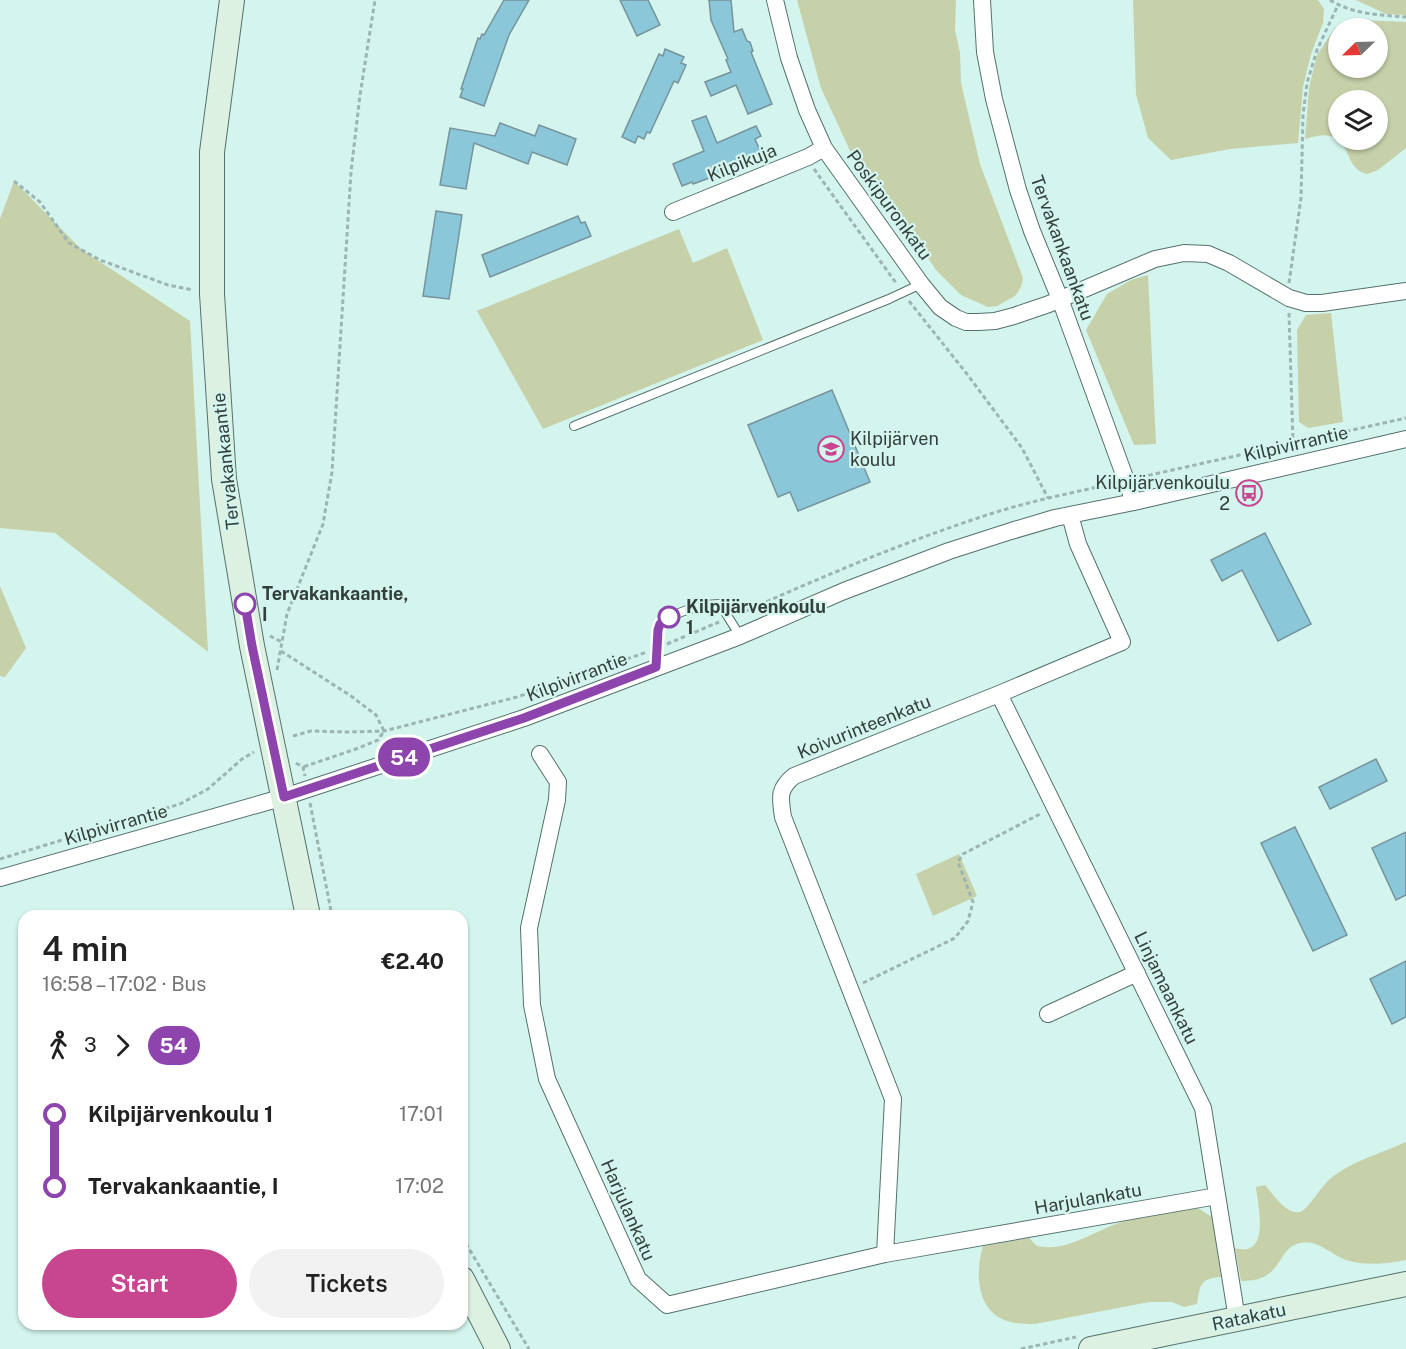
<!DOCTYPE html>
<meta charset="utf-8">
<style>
body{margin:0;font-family:"Public Sans",sans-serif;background:#f2f2f2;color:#222;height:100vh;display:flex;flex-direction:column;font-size:22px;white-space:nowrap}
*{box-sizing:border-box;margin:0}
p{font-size:20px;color:#767676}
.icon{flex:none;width:33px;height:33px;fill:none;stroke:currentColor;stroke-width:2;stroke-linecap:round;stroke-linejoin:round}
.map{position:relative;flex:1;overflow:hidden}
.panel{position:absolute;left:18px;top:910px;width:450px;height:420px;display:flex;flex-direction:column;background:#fff;border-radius:18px;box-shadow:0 2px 4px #0004}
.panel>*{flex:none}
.badge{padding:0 12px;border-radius:20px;font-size:21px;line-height:39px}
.needle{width:39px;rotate:247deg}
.fabs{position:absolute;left:1328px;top:18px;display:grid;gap:12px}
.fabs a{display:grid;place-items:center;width:60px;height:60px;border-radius:50%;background:#fff;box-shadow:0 2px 4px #0004;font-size:30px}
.map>.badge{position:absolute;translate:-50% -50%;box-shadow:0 0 0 3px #fff}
.legs{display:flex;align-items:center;gap:9px;height:66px;padding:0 24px;font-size:20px}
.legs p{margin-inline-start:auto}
.overview{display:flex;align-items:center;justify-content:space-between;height:102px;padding:0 24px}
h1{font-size:33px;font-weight:600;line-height:45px}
.primary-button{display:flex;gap:12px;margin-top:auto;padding:12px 24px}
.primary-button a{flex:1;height:69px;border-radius:36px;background:#c7468f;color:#fff;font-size:24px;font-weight:600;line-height:69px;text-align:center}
.primary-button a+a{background:#f2f2f2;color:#222}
ul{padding:0 24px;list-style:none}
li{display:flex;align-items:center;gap:21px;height:72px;font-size:22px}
li i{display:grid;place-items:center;width:9px;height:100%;margin:0 8px;background:currentColor}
li i::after{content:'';width:15px;height:15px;margin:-8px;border:4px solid;border-radius:50%;background:#fff}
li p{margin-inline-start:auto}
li:first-child i{background:linear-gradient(#0000 50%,currentColor 0)}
li:last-child i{background:linear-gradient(currentColor 50%,#0000 0)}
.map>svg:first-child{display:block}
</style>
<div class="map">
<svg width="1406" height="1349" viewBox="0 0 1406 1349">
<rect width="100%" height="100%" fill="#d4f4ee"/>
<path fill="#c6d0a9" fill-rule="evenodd" d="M797,0H956L955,30L960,53L961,83L980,164L1023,278L1021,287L1015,296L997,306L988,307L961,295L936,270L914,237L858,168L821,88Z
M1133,0H1318L1324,9L1323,23L1311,54L1303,87L1298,143L1230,149L1171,160L1148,138L1136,94Z
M1356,0H1406V15L1386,14Z
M1359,20L1406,22V148L1378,170L1367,174C1339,168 1356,122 1305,139L1309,88L1317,55L1335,28ZM1338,28H1377V68H1338ZM1338,100H1377V140H1338Z
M14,181L82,250L190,321L208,652L55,533L0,528V219Z
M679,229L693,263L727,248L763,340L543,429L477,311Z
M1148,275L1156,444L1134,445L1086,330L1107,294L1131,280Z
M1331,313L1343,422L1308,428L1299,422L1297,330L1306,315Z
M0,586L26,648L5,677L0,676Z
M959,854L977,896L933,916L916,874Z
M1406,1142V1260C1387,1264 1365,1266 1346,1260C1331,1255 1318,1239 1300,1243C1275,1249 1285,1281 1241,1281L1235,1248C1271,1259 1258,1205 1256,1187L1265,1185C1273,1194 1286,1215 1300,1212C1307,1211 1322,1185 1331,1178C1352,1161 1382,1153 1406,1142Z
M1198,1208L1212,1217L1221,1277C1200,1278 1200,1285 1197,1304L1184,1307L1172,1302H1149L1035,1324C1026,1324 1016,1324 1007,1321C976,1311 975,1272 983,1246L1029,1238L1037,1246C1068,1253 1096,1229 1125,1221C1149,1214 1174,1212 1198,1208Z"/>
<path fill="#8ac7d9" stroke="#77939b" stroke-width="1.5" d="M504,0H529L509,35L484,106L460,97L463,89H461L478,38L480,39L482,34L484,35Z
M620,0H648L660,25L637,36Z
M709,0H731L734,32L742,29L747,41L750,42L753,51L751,52L772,104L748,114L736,85L711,96L705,82L731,72L726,60L728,59L711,20Z
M665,49L684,57L681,63L686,65L678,83L674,81L650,133L647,132L644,139L638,136L635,143L622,137L659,54L663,56Z
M706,116L717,143L756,126L761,136L755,139L761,153L712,177L693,184L692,182L682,186L673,164L704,151L692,121Z
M500,123L535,136L539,125L576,139L567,165L532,152L528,164L474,143L466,189L440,185L450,128L495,136Z
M436,211L462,215L449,299L423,296Z
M578,216L581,223L585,222L591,236L490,277L482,255Z
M832,390L870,482L798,511L790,492L778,497L748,425Z
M1265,533L1311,624L1278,641L1242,570L1222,581L1211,560Z
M1376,759L1387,781L1330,809L1319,787Z
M1295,827L1347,935L1313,951L1261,843Z
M1406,832V895L1396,900L1372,848Z
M1406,961V1017L1392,1024L1370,979Z"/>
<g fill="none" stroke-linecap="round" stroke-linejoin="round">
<g stroke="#55716d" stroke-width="10">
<path id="lane" d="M574,426L889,299L921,284
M656,667L658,630C665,613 703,604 720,604L740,636"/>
</g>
<g stroke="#55716d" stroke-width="18">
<path id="street" d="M775,0L789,58L807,110L824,148L921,284L940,307L956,318L966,322H978L995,321L1014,316L1049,304L1155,259L1184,253L1208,254L1229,263L1289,298L1306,303H1322L1406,291
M982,0L985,52L994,99L1018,190L1032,231L1060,299L1134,502
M673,212L808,157L824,148
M999,694L1203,1108L1237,1319
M540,754L558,782L557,800L529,928L532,1005L547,1079L638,1279L667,1305L885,1254L1217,1196
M0,878L284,797L524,718L740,636L844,591L949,551L1011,531L1055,518L1134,502L1406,439
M1048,1014L1137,973
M885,1254L893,1099L783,817C780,797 778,789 794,776L999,694L1122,642L1078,544L1070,515"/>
</g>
<g stroke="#55716d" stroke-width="26">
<path id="secondary" d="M232,0L212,152V294L224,479L252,646L308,916
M462,1279L498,1349
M1091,1349L1406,1284"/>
</g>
<path stroke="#9cb5b1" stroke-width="3" stroke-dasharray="4.5 3" stroke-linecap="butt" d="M1330,0C1352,14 1380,15 1406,17
M814,169L896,283
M14,181L40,202L69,243L100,260L168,285L193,290
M1289,283L1301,198L1303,115L1307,83L1317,50L1338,5
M909,301L967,374L1022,448L1048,498
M1289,313L1293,443
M1141,477L1406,418
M739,614C817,579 896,545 978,518C1021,503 1067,494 1111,484
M270,636L282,642
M667,644L719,622
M281,651L351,696L376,715L384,731L378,740L356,749L303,767
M277,670L287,614L323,524L332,472L351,172L360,95L375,0
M293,736L311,731L347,732L384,731L517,697L647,652
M296,763L303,767L305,776
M310,803L332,916
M0,859L180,804L208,789L242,759L254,752
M863,983L955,938L968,921L973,902L958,862L963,854L1042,813
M462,1237L529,1349
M1021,1349L1076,1337"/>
<use href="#lane" stroke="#fff" stroke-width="8"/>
<use href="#street" stroke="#fff" stroke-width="16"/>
<use href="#secondary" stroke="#ddf1e2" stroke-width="24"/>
</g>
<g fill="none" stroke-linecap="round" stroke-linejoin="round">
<g stroke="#fff" stroke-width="14">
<path id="line-1" d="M245,604L252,646L284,797L524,718L656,667L658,630L660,624L669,617"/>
</g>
<use href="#line-1" stroke="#8e44ad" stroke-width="9"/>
</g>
<defs>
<g id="school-ring" transform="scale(1.35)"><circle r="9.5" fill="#d4f4ee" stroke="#c7468f" stroke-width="1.5"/><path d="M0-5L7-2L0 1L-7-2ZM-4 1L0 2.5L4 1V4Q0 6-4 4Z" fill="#c7468f"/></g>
<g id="bus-ring" transform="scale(1.35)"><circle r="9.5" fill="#d4f4ee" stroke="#c7468f" stroke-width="1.5"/><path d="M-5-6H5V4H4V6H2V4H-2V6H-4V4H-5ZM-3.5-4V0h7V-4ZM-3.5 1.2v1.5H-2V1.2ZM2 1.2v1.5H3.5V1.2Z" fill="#c7468f"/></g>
</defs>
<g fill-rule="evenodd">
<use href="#school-ring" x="831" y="449"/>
<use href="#bus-ring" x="1249" y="493"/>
</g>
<g fill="#fff" stroke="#8e44ad" stroke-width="3">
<circle cx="245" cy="604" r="10"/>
<circle cx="669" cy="617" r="10"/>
</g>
<g text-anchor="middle" stroke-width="4.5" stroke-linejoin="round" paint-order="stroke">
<g font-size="18" fill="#323f3d" stroke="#d4f4ee">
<text transform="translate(742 163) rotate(-22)" y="6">Kilpikuja</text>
<text transform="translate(889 205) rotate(54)" y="6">Poskipuronkatu</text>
<text transform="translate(1062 248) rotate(70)" y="6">Tervakankaankatu</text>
<text transform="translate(1296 444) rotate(-13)" y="6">Kilpivirrantie</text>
<text transform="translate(226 461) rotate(-96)" y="6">Tervakankaantie</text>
<text transform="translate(577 677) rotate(-21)" y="6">Kilpivirrantie</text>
<text transform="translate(864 727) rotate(-22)" y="6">Koivurinteenkatu</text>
<text transform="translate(116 825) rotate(-16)" y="6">Kilpivirrantie</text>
<text transform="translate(1166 988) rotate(64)" y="6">Linjamaankatu</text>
<text transform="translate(1088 1199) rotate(-10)" y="6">Harjulankatu</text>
<text transform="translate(628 1210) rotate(66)" y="6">Harjulankatu</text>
<text transform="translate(1249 1317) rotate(-12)" y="6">Ratakatu</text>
</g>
<g font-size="18" fill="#323f3d" stroke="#d4f4ee" text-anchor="start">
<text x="850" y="445">Kilpijärven<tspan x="850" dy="21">koulu</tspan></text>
<text x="1230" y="489" text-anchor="end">Kilpijärvenkoulu<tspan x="1230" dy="21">2</tspan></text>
</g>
<g font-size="18" font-weight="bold" fill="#323f3d" stroke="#d4f4ee" text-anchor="start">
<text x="262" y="600">Tervakankaantie,<tspan x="262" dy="21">I</tspan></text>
<text x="686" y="613">Kilpijärvenkoulu<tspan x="686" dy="21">1</tspan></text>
</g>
</g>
</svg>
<div class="fabs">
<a><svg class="needle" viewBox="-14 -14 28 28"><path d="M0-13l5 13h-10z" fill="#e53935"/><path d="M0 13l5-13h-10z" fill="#767676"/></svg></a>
<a><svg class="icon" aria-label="layers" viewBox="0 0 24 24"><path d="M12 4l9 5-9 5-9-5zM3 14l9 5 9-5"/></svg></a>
</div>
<b class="badge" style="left:404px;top:757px;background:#8e44ad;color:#fff">54</b>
<section class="panel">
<div class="overview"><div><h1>4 min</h1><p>16:58 – 17:02 · Bus</p></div><b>€2.40</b></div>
<div class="legs"><svg class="icon" aria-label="walk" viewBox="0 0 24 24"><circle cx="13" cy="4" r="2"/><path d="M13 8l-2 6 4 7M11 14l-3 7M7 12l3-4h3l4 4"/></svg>3<svg class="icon" aria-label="forward" viewBox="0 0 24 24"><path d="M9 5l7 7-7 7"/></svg><b class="badge" style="background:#8e44ad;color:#fff">54</b></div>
<ul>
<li><i style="color:#8e44ad"></i><b>Kilpijärvenkoulu 1</b><p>17:01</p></li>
<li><i style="color:#8e44ad"></i><b>Tervakankaantie, I</b><p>17:02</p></li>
</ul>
<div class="primary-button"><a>Start</a><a>Tickets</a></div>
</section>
</div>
